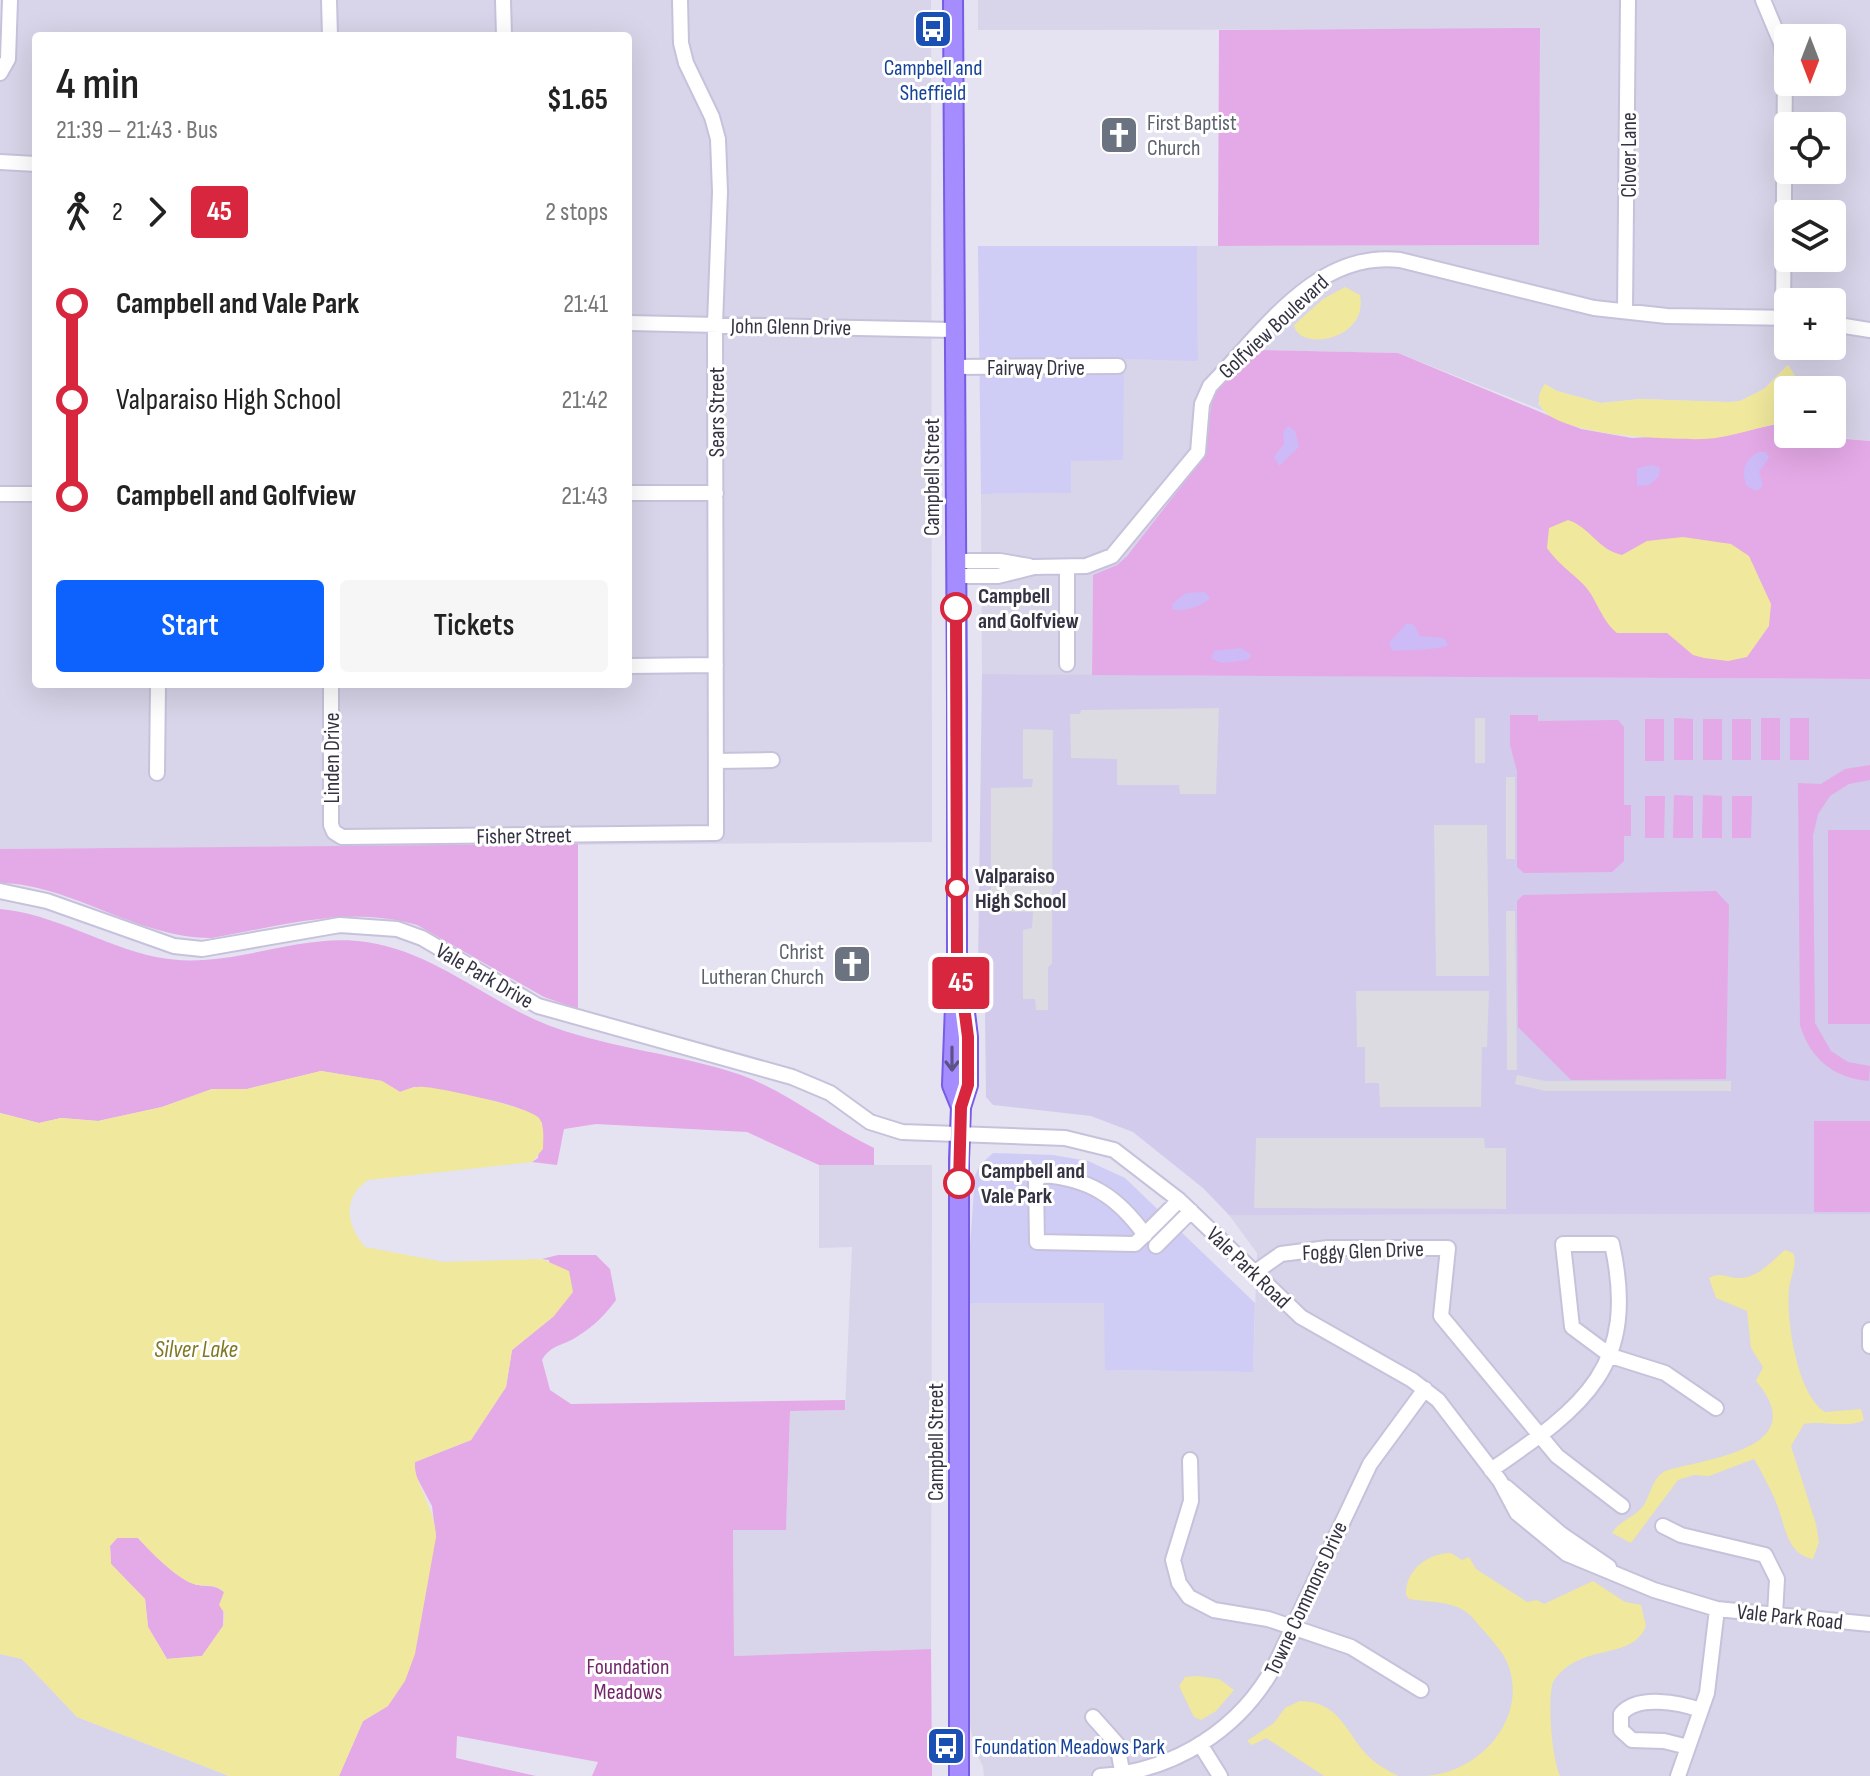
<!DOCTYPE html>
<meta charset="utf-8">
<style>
body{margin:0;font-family:"Sofia Sans Condensed",sans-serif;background:#f6f6f6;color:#222;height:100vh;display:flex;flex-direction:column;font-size:30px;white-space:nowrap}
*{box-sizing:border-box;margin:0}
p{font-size:26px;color:#767676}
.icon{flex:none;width:44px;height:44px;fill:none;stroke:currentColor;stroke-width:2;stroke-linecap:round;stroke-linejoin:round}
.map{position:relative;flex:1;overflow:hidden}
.sheet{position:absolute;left:32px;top:32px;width:600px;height:656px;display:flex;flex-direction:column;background:#fff;border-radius:8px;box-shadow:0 8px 32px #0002}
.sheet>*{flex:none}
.badge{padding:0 16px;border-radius:6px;font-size:28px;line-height:52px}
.needle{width:52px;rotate:180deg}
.controls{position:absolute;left:1774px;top:24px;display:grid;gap:16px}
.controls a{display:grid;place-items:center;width:72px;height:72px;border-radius:8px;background:#fff;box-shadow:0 8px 32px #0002;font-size:40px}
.map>.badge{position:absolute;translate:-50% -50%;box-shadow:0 0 0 4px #fff}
.legs{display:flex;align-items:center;gap:12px;height:88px;padding:0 24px;font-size:26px}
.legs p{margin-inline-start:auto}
.headline{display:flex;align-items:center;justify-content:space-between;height:136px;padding:0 24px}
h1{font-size:44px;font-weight:600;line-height:60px}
.action{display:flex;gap:16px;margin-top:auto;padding:16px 24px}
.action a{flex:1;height:92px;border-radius:8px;background:#0d62fd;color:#fff;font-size:32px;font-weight:600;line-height:92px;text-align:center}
.action a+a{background:#f6f6f6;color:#222}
ul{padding:0 24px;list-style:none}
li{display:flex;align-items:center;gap:28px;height:96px;font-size:30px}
li i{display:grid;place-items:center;width:12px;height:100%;margin:0 10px;background:currentColor}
li i::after{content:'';width:20px;height:20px;margin:-10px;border:6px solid;border-radius:50%;background:#fff}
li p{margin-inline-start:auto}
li:first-child i{background:linear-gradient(#0000 50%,currentColor 0)}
li:last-child i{background:linear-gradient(currentColor 50%,#0000 0)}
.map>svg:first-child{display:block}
</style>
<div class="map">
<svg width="1870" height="1776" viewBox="0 0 1870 1776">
<rect width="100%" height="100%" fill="#e5e2f1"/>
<path fill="#d8d4e9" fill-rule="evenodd" d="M5,0H931L932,842L0,849V60L5,33ZM36,36H628V684H36Z
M978,0H1870V441L1824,436L1832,434V390H1804L1788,365L1764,389L1740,401L1728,402L1640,399L1601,403L1557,391L1545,384L1538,404L1544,411L1398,353L1258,350L1210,437L1204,457L1127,556L1117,565L1093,576L1092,675L982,674L981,494L1070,493L1071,461L1124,359L1198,360L1197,246L1538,245L1540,29L978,30ZM1788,38H1832V82H1788ZM1788,126H1832V170H1788ZM1788,214H1832V258H1788ZM1788,302H1832V346H1788Z
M819,1165H932L931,1649L734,1656L733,1530H786L790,1411L845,1410L852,1247L819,1248Z
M1870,1214V1776H984L983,1766L975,1752L969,1719L966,1303H1105V1370L1253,1372L1257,1253L1229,1215Z
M0,1654L22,1659L77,1717L229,1776H0Z"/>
<path fill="#cfccf5" d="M978,246H1197L1198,361L1124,359L1123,460L1071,461V493L981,494Z
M993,1153L1053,1155L1088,1161L1125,1178L1255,1303L1253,1372L1105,1370L1104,1303H966L975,1176L980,1165Z"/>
<path fill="#d2cbeb" d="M982,674L1870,679V1214L1229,1215L1203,1188L1133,1132L1091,1116L993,1105L986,1097L985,1009L978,969Z"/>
<path fill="#e4a9e7" d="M1540,28L1539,245L1218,246L1219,30Z
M1258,350L1398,353L1581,429L1632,438L1741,432L1786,422L1788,434L1870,441V679L1092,675L1093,575L1117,565L1127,556L1204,457L1213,394Z
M1510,715H1538V721L1618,720L1624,727V805H1631V836H1624V861L1612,872L1524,873L1517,867V771L1510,745Z
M1674,718L1693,719V760H1674Z
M1761,718H1780V760H1761Z
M1790,718H1809V760H1790Z
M1645,719H1664V761H1645Z
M1703,719H1722V760H1703Z
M1732,719H1751V760H1732Z
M1870,765V780L1849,784L1830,796L1818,814L1813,836L1815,1023L1831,1051L1848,1062L1870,1066L1869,1081C1834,1078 1810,1059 1800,1025L1798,783L1821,784L1845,769Z
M1674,795L1693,796V838H1673Z
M1703,795L1722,796V838H1702Z
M1645,796H1665L1664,838H1645Z
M1732,796H1752L1751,838H1732Z
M1828,830H1870V1024H1828Z
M578,844V1009L544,997L417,925C349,905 281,926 212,938C135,938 72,884 0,883V849Z
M1716,891L1729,905L1726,1079L1571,1080L1518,1027L1517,901L1523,895Z
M0,909C55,914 103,946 156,957C228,972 295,932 366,942C436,952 488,1003 553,1027C614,1049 680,1054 741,1075C788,1092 829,1127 874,1148V1165H819L747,1132L596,1124L564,1129L557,1165L532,1162L538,1158L542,1123C526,1100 444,1093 414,1087L400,1092L382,1081L321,1071L247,1089H212L162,1107L98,1121L61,1118L39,1123L0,1113Z
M1814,1121H1870V1212H1814Z
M558,1255H596L610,1269L616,1300C605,1315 594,1326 578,1336C564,1346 551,1344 542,1360L550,1390L571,1404L845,1400V1410L790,1411L786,1530H733L734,1656L931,1649L932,1776H592L598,1762L457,1736L456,1758L536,1776H339L363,1721L388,1706L436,1537L432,1506L414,1472L415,1462L471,1440L506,1387L512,1350L554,1316L549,1260L542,1259Z
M117,1538H138C151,1552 176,1578 194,1584C206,1588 213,1583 224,1592L223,1626L202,1656L167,1659L148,1627L145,1599L111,1564L110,1546Z"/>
<path fill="#cdbbf8" d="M1288,426L1295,431L1299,447L1279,466L1274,457L1284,444L1283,432Z
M1758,452H1766L1769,457L1759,472L1763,486L1756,491L1747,486C1740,471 1745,460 1758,452Z
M1652,465L1660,468L1659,476L1649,485L1637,486V468Z
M1186,593L1205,592L1210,598C1204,606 1181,613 1172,609L1173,603Z
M1407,623L1414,625L1420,636L1444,638L1448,645C1441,650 1404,650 1392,651L1389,643Z
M1241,648L1252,655L1247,660L1222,663L1211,658L1214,651Z"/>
<path fill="#dbdbe1" d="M1219,708L1216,794H1180L1179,785H1117V759L1071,758L1070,714H1080L1081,710Z
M1475,718H1485V763H1475Z
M1023,729L1053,730L1052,964L1048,967V1010H1036L1035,999H1023V930L1032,928L1033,912L991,911V788L1032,787L1033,779H1023Z
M1506,777H1515V859H1506Z
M1434,825H1487L1489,976H1436Z
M1506,911H1515L1517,1070H1507Z
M1356,991H1489L1487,1047H1482L1481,1107H1380L1379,1083H1365V1047H1357Z
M1517,1075L1545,1081H1731V1091H1545L1515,1084Z
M1256,1138H1484L1485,1148H1506V1209L1254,1208Z"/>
<path fill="#f0e89c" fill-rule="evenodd" d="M1345,287L1360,295C1369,341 1298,352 1294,325L1323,299Z
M1788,365L1804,390H1788V422C1760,426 1732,438 1704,439C1678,440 1504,437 1545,384L1557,391L1601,403L1640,399L1728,402L1740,401L1764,389Z
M1568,520C1590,527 1598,550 1622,555L1647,541L1683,537L1731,544L1749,556L1771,604L1769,626L1747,657L1728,661L1704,658L1693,655L1667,633H1617C1601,620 1597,599 1584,585C1571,572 1557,563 1547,548L1549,528Z
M321,1071L382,1081L400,1092C408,1089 416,1086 424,1087C442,1088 529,1107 539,1118C545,1126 543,1139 543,1149L532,1162L368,1180C342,1198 346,1225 365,1247L443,1262L542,1259L569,1271L573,1292L554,1316L512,1350L506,1387L471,1440L415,1462C413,1482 435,1507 436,1537L415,1654L405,1681L388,1706L363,1721L339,1776H229L77,1717L22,1659L0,1654V1113L39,1123L61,1118L98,1121L162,1107L212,1089H247ZM117,1538H138C151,1552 176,1578 194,1584C206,1588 213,1582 224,1592L219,1605L225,1614L223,1626L202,1656L167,1659L148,1627L145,1599L111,1564L110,1546Z
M1785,1250L1793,1253C1798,1264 1790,1277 1789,1289C1786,1320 1797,1395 1825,1412L1861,1409L1864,1420C1849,1429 1823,1420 1804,1424L1791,1446L1816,1524L1819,1542L1813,1559C1788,1554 1786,1530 1779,1510C1773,1493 1763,1475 1754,1459L1709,1476L1694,1475L1678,1480L1631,1543L1612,1533C1620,1520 1636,1517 1644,1505C1651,1494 1653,1475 1668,1470C1710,1458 1813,1448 1756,1381L1763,1367L1751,1348L1747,1311L1716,1298L1709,1278C1719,1271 1728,1278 1740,1278C1760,1277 1771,1261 1785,1250Z
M1451,1553L1462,1560L1469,1557L1476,1569L1527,1602L1537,1600L1544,1604L1593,1581L1625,1602L1641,1605L1646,1626C1632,1662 1580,1641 1553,1682C1547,1700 1552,1759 1560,1776H1426C1480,1773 1530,1717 1507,1662C1502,1651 1493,1642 1485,1632C1478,1625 1472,1615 1463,1610C1449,1601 1425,1602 1409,1599L1406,1595C1405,1571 1427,1553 1451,1553Z
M1198,1676L1219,1679L1234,1690L1216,1711L1201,1720L1194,1717L1179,1686L1185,1677Z
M1300,1701C1339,1702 1344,1729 1366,1754C1375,1764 1387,1770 1398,1776H1324L1266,1738L1252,1745L1247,1741L1274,1723L1285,1708Z"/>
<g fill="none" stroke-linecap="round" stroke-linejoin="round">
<g stroke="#c6c2db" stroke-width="18">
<path id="minor" d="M329,0L330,36
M503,0L504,36
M1763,0L1781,43L1785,69L1783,318
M0,73L8,59L10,0
M0,162L36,164
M1625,310L1628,0
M628,323L954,330
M1832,324L1870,330
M954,367L1118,366
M628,493H716
M0,494H36
M956,561H1000L1029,566
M1067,567V664
M956,576H998L1034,567L1086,566L1112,556L1198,452L1202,404L1210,386C1263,332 1316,250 1400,260L1594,308L1667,316L1788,318
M628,666L716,665
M331,684V825L334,832L342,837L716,833L715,324L720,192L718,139L712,117L686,63L681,43L680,0
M716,761L772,760
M157,773L158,684
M0,891L47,901L174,946L202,949L340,925L397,929L422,938L538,1006L792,1077L830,1093L870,1122L902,1132L1065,1138L1114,1150L1179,1200L1301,1317L1412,1380L1438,1400L1500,1481L1517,1513L1567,1554L1654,1590L1717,1609L1870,1624
M1145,1235C1118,1197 1089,1178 1042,1175L1036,1181L1037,1242L1135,1244C1150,1229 1165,1215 1179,1200
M1156,1246L1191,1211
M1254,1273L1281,1254L1328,1248H1448L1441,1316L1557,1456L1622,1506
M1870,1330V1346
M1190,1460L1191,1501L1173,1560L1179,1583L1189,1597L1214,1610L1268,1619L1351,1647L1421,1690
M1491,1470C1585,1406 1639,1366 1612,1244H1563L1572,1327L1611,1356L1665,1373L1716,1408
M1506,1487L1561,1534L1609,1567
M1663,1526L1681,1535L1765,1555L1777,1579L1775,1615
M1093,1717L1117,1744L1123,1776
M1200,1744L1220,1776
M1688,1747L1664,1741L1632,1740L1621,1730V1714C1638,1694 1680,1703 1701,1710
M1100,1776C1175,1771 1241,1729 1276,1663L1370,1464L1425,1389
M1678,1776L1707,1693L1717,1609"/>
</g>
<g stroke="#775de5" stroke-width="22">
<path id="major" d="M953,0L957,701V953L952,1085L961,1107
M959,1776V1159L961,1107L968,1085V1037L963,996"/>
</g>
<use href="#minor" stroke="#fff" stroke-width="14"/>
<use href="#major" stroke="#a58dff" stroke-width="18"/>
</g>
<defs><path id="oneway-shaft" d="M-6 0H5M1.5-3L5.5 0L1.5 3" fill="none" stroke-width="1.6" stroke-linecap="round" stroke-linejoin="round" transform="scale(2)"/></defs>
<use stroke="#5c5285" href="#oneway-shaft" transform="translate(952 1059) rotate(90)"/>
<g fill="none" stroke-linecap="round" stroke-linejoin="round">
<g stroke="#fff" stroke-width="18">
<path id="line-1" d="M956,608L957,953L968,1037V1085L961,1107L959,1183"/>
</g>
<use href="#line-1" stroke="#d7263d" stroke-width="12"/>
</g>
<defs>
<g id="bus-square" transform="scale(2)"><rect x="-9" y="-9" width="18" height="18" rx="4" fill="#1a4fb4" stroke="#fff"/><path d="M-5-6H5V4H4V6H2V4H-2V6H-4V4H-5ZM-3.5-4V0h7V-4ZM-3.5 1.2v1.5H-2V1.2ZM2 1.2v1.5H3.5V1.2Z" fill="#fff"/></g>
<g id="church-square" transform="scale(2)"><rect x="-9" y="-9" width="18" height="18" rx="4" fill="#6b7280" stroke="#fff"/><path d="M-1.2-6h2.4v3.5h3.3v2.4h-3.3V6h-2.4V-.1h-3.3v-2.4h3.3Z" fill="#fff"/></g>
</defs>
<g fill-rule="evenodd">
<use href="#bus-square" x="933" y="29"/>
<use href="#church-square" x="1119" y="135"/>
<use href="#church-square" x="852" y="964"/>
<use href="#bus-square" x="946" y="1746"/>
</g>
<g fill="#fff" stroke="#d7263d" stroke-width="4">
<circle cx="956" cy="608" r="14"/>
<circle cx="957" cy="888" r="10"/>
<circle cx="959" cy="1183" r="14"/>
</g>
<g text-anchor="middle" stroke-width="6" stroke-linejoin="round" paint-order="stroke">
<g font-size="22" fill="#164399" stroke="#fff">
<text x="933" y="75">Campbell and<tspan x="933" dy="25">Sheffield</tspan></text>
<text x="974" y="1754" text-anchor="start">Foundation Meadows Park</text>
</g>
<g font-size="22" fill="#5b616d" stroke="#fff" text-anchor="start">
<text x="1147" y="130">First Baptist<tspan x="1147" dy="25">Church</tspan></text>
<text x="824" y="959" text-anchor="end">Christ<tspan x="824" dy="25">Lutheran Church</tspan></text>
</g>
<g font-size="22" fill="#343343" stroke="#fff">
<text transform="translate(1628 155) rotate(-90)" y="8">Clover Lane</text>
<text transform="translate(791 326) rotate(1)" y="8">John Glenn Drive</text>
<text transform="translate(1273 326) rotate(-43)" y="8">Golfview Boulevard</text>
<text x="1036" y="375">Fairway Drive</text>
<text transform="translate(716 412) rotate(-90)" y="8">Sears Street</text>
<text transform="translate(931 477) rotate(-90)" y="8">Campbell Street</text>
<text transform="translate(331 758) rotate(-90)" y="8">Linden Drive</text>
<text transform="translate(524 835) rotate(-1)" y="8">Fisher Street</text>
<text transform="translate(485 975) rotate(30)" y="8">Vale Park Drive</text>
<text transform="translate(1363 1250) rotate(-2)" y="8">Foggy Glen Drive</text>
<text transform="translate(1249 1267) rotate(44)" y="8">Vale Park Road</text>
<text transform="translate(935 1442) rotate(-90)" y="8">Campbell Street</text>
<text transform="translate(1305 1598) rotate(-65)" y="8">Towne Commons Drive</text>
<text transform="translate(1790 1616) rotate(6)" y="8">Vale Park Road</text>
</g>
<g font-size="22" font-weight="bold" fill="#343343" stroke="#fff" text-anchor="start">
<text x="978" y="603">Campbell<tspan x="978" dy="25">and Golfview</tspan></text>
<text x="975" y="883">Valparaiso<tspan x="975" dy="25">High School</tspan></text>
<text x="981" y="1178">Campbell and<tspan x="981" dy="25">Vale Park</tspan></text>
</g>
<g font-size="22" fill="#74266b" stroke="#fff">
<text x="628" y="1674">Foundation<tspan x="628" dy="25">Meadows</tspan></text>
</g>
<g font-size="24" font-style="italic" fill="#807823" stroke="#fff">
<text x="196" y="1357">Silver Lake</text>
</g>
</g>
</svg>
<div class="controls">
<a><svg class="needle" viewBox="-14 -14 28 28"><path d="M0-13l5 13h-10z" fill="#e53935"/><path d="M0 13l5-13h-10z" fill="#767676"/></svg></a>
<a><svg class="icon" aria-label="locate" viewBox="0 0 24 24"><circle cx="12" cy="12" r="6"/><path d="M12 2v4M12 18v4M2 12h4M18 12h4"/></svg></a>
<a><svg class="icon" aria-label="layers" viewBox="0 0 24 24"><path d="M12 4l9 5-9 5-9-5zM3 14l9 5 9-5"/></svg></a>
<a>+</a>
<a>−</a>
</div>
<b class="badge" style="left:961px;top:983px;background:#d7263d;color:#fff">45</b>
<section class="sheet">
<div class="headline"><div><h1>4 min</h1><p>21:39 – 21:43 · Bus</p></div><b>$1.65</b></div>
<div class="legs"><svg class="icon" aria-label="walk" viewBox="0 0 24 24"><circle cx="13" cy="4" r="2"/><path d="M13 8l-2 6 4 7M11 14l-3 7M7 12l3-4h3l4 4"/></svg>2<svg class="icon" aria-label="forward" viewBox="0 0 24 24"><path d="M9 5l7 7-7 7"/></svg><b class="badge" style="background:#d7263d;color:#fff">45</b><p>2 stops</p></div>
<ul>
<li><i style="color:#d7263d"></i><b>Campbell and Vale Park</b><p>21:41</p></li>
<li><i style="color:#d7263d"></i><span>Valparaiso High School</span><p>21:42</p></li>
<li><i style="color:#d7263d"></i><b>Campbell and Golfview</b><p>21:43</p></li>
</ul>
<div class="action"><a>Start</a><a>Tickets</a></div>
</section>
</div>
